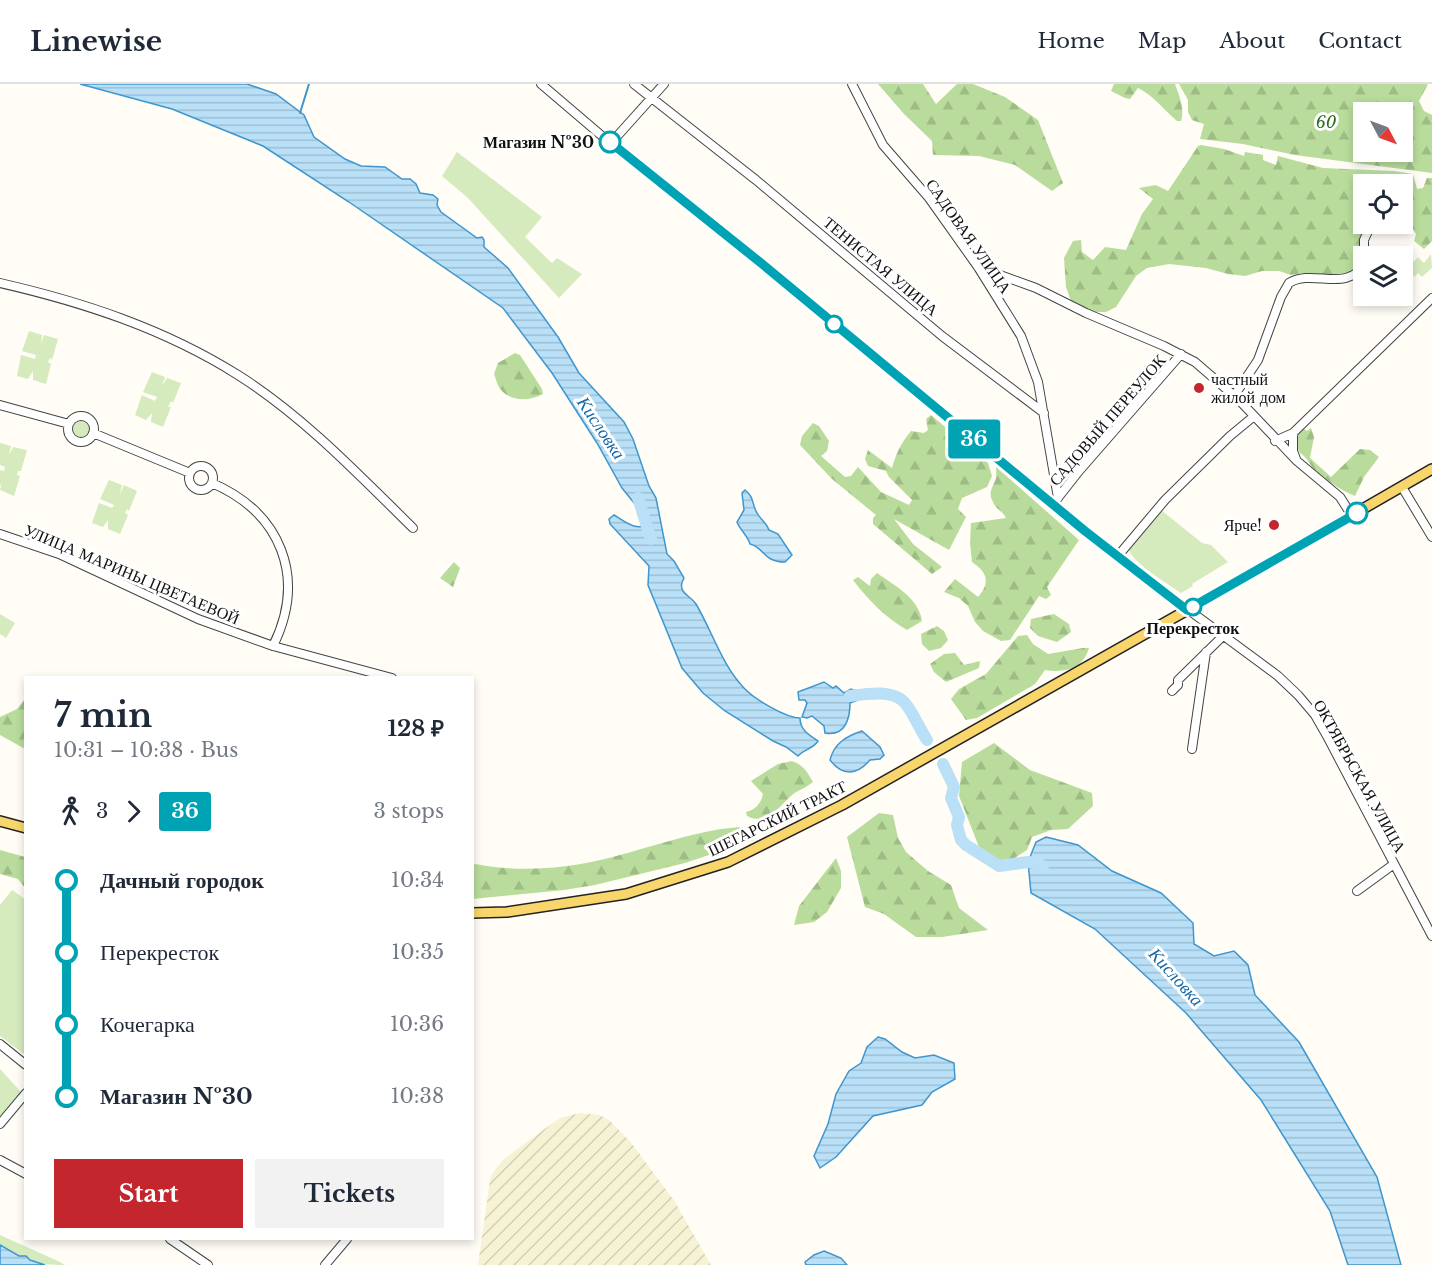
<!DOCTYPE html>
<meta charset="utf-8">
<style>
body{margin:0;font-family:"Libre Baskerville",serif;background:#f2f2f3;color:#1f2937;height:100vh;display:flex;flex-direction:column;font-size:22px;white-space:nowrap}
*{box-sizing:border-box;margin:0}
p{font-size:20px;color:#747a83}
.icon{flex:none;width:33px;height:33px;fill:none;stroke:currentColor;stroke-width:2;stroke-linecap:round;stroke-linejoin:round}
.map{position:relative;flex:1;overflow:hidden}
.side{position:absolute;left:24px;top:592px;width:450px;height:564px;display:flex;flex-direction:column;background:#fff;border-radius:0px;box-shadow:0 3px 9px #0003}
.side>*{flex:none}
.badge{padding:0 12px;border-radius:4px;font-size:21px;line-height:39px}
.needle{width:39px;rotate:131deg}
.controls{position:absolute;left:1353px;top:18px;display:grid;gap:12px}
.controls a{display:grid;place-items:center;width:60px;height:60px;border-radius:0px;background:#fff;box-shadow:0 3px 9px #0003;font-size:30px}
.map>.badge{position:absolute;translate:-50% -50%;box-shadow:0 0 0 3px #fff}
.legs{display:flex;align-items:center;gap:9px;height:66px;padding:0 30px;font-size:20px}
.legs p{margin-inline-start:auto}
.headline{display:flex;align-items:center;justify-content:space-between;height:102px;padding:0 30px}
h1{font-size:33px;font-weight:700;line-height:45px}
.cta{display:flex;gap:12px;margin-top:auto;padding:12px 30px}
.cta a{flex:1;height:69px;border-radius:0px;background:#c4262e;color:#fff;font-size:24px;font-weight:700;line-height:69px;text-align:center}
.cta a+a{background:#f2f2f3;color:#1f2937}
ul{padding:0 30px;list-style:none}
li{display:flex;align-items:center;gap:21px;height:72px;font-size:22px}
li i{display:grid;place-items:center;width:9px;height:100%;margin:0 8px;background:currentColor}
li i::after{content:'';width:15px;height:15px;margin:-8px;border:4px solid;border-radius:50%;background:#fff}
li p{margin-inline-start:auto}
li:first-child i{background:linear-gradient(#0000 50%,currentColor 0)}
li:last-child i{background:linear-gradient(currentColor 50%,#0000 0)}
header{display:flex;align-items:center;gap:36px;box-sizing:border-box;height:84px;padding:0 30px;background:#fff;border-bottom:2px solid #e0e1e3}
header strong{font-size:28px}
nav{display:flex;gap:33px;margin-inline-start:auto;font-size:21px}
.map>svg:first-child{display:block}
</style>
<header>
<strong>Linewise</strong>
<nav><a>Home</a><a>Map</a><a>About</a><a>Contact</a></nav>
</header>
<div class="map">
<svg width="1432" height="1181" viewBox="0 0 1432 1181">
<defs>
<pattern id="farmland-furrows" width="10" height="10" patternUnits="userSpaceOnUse" patternTransform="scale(1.5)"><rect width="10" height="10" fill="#f6f3d4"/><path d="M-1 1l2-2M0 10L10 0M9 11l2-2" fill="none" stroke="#d2cfb5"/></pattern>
<pattern id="forest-firs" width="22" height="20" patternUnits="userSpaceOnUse" patternTransform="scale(1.5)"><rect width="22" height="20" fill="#b9dc9c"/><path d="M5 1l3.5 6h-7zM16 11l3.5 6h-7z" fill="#9ebc85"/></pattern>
<pattern id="water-rules" width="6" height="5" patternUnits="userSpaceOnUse" patternTransform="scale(1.5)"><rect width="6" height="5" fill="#b9e0f7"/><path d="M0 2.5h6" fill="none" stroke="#9ebfd3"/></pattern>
</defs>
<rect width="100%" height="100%" fill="#fffdf5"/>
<path fill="url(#farmland-furrows)" d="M580,1029L599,1031L609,1036L629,1056L675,1118L711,1181H478L489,1103L491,1092L497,1083L504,1075L550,1041L560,1034Z"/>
<path fill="#d5ebbd" d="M457,68L542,133L525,153L552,179L557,174L582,190L559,214L468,114L442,92Z
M1431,170L1432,184L1422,193L1418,189L1415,193L1407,185L1418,173L1424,179Z
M29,247L42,251L41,260L44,251L58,255L52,276L50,274L48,278L51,280L46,300L33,296V287L28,295L17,292L21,271L35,275L36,271L22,267Z
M152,288L165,293L162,302L167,294L181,299L173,319L171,317L168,323H171L163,343L151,338L152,329L146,336L135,331L142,311L155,317L157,313L143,308Z
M73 345a8 8 0 1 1 16 0a8 8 0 1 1-16 0Z
M0,359L11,362L9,371L13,363L27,366L21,387H18L17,391L20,392L14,412L0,406L2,399L0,402V386L4,387L5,383L0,381Z
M109,396L122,401L120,410L124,401L137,407L129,427L127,425L125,429L128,431L120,450L108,445V436L103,443L92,439L99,419L112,424L114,421L100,415Z
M1161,426L1202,459L1211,461L1228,478L1192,500L1193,502L1181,509C1167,499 1132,479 1128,464Z
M0,530L15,539L6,554L0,550Z
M12,806L25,815V971L0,952V821Z
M0,985L21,1008L0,1034Z
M0,1151L60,1178L65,1181C52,1181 36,1181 26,1172H19L0,1161Z"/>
<path fill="url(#forest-firs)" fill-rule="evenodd" d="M878,0H923L936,20L957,0H973L1005,13L1038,36L1063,99L1052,107L1015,81L979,72L933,71L932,57L904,30Z
M1114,0H1175C1179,11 1185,25 1181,37H1177C1163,25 1154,12 1138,4L1130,15L1125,14L1111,7Z
M1179,0H1428L1419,17L1424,27L1432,31V89L1295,71L1243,60L1200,55L1204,40L1192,36L1188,28V16ZM1364,28H1402V68H1364Z
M1201,61L1224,65L1244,72L1245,68L1263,71V76L1276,81L1278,72L1323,84L1394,87L1413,90L1417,105L1423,104L1427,94H1432V157L1424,165L1414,157L1416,150L1411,142H1368L1361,152L1360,178L1349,188L1337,192H1327L1302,189L1291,191L1279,187H1262L1245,192L1228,190L1206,184L1169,180L1147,184L1136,192L1116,223L1106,228H1095L1072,220L1066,203L1064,174L1073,157L1081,156L1082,168L1093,176L1105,163L1126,166L1142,130L1153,115L1139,104L1156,101L1168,107L1198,62ZM1364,100H1402V140H1364Z
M515,269L520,271L542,305L543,310C530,317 513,318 502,307C498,304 496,295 494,290L498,279Z
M931,331L988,379L992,392L987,403L962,414L958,425L966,433L949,466L894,435L913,460L942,483L932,490L873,440V434L876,431L832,395L800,361L802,352L813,339L819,342L829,357L827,367L821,372L845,393L851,392L858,383L881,408L909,421L912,416L889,393L886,387L868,382L865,375L868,366L892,384C896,369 902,358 911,347L924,349L928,346L926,335Z
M1303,344L1307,347L1311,344L1314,353L1310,374L1331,393L1360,365L1370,366L1379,373L1364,393L1355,412C1340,406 1325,395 1313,384C1308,378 1307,373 1300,369C1294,358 1293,353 1303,344Z
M996,383L1079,456L1047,503L1051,511L1046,515L1039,512L1010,556L1001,557L983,547L975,538L968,522L959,514L944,508L955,495L978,513C991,498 987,488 972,478L970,459L971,439L1006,434C1003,427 997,426 994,420C988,410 991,406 995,397C997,393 996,388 996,383Z
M454,478L460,484L453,503L440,494Z
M877,489C895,502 919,514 922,537L907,546C885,533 869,517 853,496L858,493L870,502L871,495Z
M1054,530L1069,540L1071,548L1057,558L1038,552L1030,544L1031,535Z
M937,542L944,547L948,556L941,564L929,567L922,560L921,550Z
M1027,551L1033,560L1048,570L1083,564H1089C1083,585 1065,589 1045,586L1035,600L977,634L966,636L951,615L959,605L986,590L1018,552Z
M955,569L964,581L980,577L979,584L946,598L934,588L930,580L944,570Z
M25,615V665L0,651V633L17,625Z
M994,659L1030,686L1092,709L1093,722L1068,745L1051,746L1032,753L1027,766L1005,780L979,763L959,712L962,678Z
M792,677C803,681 807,687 813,698C806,704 798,706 792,711C779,723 766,742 747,732L746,728C755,726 761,720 763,710L751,697L778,680Z
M879,729L893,731L898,754L906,768L928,787L951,801L959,824L988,846L942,853H916L884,830L865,823L847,753Z
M739,743L754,751V756L685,779L595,801L564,806L473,815V781L475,780C505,786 536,786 567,782C625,775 680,748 739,743Z
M0,766L25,773V804L18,795L0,790Z
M836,774L841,787V804L827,828L814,838L794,841L799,822Z"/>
<path fill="url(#water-rules)" stroke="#3f96cf" stroke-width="1.5" d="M80,0H247L276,10L304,31L314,53L345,75L361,82L385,83L402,95H410L416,100L420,109L433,111L438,115L437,121L441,128L477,154L482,153L484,156V163L508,184L558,253L579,289L624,338L633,355L649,402L656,414L667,470L674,477L684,494C682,498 680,502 683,507C686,512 692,514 696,520C712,547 722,581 744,604C754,615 786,634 800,634C800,646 809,651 818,657C813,665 804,665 798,672L786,663L773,657L725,627L703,609L682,584L648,501L649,482L610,440L609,435L614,431C628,440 636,447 651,440L622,404L597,359L552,289L503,224L349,118L263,62L172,25Z
M745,406C754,412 752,421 757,429C760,435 766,438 769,446L778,450L792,471L785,478C763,478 765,464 750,460C748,452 740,446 737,438L744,426L742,409Z
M824,598L833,604L836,602L844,609L851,605L864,610L861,615L850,619C850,633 846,653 825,649L824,642L812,632L807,634L802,633L807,619L805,616H799L798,608Z
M862,647L880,663L884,671L880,675L870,676C857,691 843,693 830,676C834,659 847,652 862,647Z
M1046,753L1078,761L1112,787L1161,809L1193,839L1194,860L1214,872L1234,867L1248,881L1255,911L1299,958L1377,1093L1401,1181H1348L1330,1127L1261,1016L1186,929L1095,845L1031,809L1028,778L1036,758Z
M878,953L885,955L902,968L915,974L934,971L954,979L955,995L932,1008L922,1021L873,1032L836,1073L820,1084L814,1072L828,1040L836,1010L849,987L861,979L867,963Z
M0,1161L19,1172H26L30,1176L45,1181H0Z
M824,1167L841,1174L847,1181H806L805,1178L814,1171Z"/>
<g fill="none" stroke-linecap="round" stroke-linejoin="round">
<path stroke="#3f96cf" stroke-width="2" d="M300,29L309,0"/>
<path stroke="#b9e0f7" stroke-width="12" d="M638,414L651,455
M850,612C866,610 893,605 905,619C914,630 919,644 927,656
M943,680L954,703L951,714L959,733L957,741L961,756L966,761L999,782L1028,778L1037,779L1043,782"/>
<g stroke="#444" stroke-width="10">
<path id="minor" d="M541,0L629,75L761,179L1117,473L1278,592L1298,611L1315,631L1327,652L1432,852
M634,0L756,96L942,252L1044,329
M852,0L883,61L929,114L978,183L1021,252L1038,298L1058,414
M611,59L664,0
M1364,172V156L1369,145
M978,183L1036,204L1086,229L1164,262L1195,278L1239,316L1297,377L1340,413L1352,432
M0,199C83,218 165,245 238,291C303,332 358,390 413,444
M1234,312L1258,276L1281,213L1289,199C1313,184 1348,210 1364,179
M0,321L69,340
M68 345a13 13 0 1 1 26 0a13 13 0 1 1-26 0Z
M93,349L190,389
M1275,357L1293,349
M1296,375L1293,367V349L1432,214
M189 394a12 12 0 1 1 24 0a12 12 0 1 1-24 0Z
M212,399C281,429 307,493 273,562
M1402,403L1432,453
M1057,415L1079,387L1181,270
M0,450L59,470L198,535L273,562L392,594
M1117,473L1165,416L1230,352L1253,333
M1172,607L1178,601V596L1223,552
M1192,665L1206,568
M1357,807L1394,780
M0,960L26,981
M0,1040L26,1009
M0,1076L26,1090
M170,1155L208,1181
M325,1181L347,1155"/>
</g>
<g stroke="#222" stroke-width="12">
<path id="major" d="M0,737L26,744
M472,829L507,828L626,810L728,778L842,721L1205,516L1432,385"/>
</g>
<use href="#minor" stroke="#fff" stroke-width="8"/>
<use href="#major" stroke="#f9d66b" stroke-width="9"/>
</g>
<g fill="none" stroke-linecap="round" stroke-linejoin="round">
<g stroke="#fff" stroke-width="14">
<path id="line-1" d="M610,58L761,179L1085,447L1187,526L1357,429"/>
</g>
<use href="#line-1" stroke="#00a3b4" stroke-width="9"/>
</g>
<g fill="#fff" stroke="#00a3b4" stroke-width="3">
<circle cx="610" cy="58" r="10"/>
<circle cx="834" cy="240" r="8"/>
<circle cx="1357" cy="429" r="10"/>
<circle cx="1193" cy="523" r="8"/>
</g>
<g fill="#c4262e" stroke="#fff" stroke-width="2">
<circle cx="1199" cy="304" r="6"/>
<circle cx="1274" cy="441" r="6"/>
</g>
<g text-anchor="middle" stroke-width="6" stroke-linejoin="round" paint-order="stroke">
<g font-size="16" font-style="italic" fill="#2f6b1f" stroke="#fff">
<text x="1326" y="44">60</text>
</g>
<g font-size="16" font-weight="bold" fill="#111" stroke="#fff" text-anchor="end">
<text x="594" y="64">Магазин №30</text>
<text x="1193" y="550" text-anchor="middle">Перекресток</text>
</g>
<g font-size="16" fill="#111" stroke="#fff">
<text transform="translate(969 152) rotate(55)" y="6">САДОВАЯ УЛИЦА</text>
<text transform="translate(881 182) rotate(40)" y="6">ТЕНИСТАЯ УЛИЦА</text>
<text transform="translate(1107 336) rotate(-49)" y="6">САДОВЫЙ ПЕРЕУЛОК</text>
<text transform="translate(132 490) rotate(23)" y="6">УЛИЦА МАРИНЫ ЦВЕТАЕВОЙ</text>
<text transform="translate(1360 692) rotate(61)" y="6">ОКТЯБРЬСКАЯ УЛИЦА</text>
<text transform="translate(777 734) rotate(-26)" y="6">ШЕГАРСКИЙ ТРАКТ</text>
</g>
<g font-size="16" fill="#111" stroke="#fff" text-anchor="start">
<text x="1211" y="301">частный<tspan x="1211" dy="18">жилой дом</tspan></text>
<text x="1262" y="447" text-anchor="end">Ярче!</text>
</g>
<g font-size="18" font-style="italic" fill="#1768a6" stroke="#fff">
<text transform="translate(601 344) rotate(56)" y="6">Кисловка</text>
<text transform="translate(1176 893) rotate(48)" y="6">Кисловка</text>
</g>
</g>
</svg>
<div class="controls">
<a><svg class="needle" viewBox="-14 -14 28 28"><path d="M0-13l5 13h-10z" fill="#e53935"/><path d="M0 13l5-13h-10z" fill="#747a83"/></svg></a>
<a><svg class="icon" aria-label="locate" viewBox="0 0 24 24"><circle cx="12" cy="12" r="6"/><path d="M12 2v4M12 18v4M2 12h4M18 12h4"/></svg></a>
<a><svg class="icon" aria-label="layers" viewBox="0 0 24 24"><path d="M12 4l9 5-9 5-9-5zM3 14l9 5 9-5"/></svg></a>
</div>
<b class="badge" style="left:974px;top:355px;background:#00a3b4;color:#fff">36</b>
<section class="side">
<div class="headline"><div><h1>7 min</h1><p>10:31 – 10:38 · Bus</p></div><b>128 ₽</b></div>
<div class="legs"><svg class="icon" aria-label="walk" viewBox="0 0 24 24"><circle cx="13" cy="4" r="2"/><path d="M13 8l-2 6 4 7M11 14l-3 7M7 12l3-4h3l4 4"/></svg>3<svg class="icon" aria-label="forward" viewBox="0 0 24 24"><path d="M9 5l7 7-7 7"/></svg><b class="badge" style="background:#00a3b4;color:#fff">36</b><p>3 stops</p></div>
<ul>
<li><i style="color:#00a3b4"></i><b>Дачный городок</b><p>10:34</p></li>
<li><i style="color:#00a3b4"></i><span>Перекресток</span><p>10:35</p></li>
<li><i style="color:#00a3b4"></i><span>Кочегарка</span><p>10:36</p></li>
<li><i style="color:#00a3b4"></i><b>Магазин №30</b><p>10:38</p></li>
</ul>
<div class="cta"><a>Start</a><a>Tickets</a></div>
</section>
</div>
